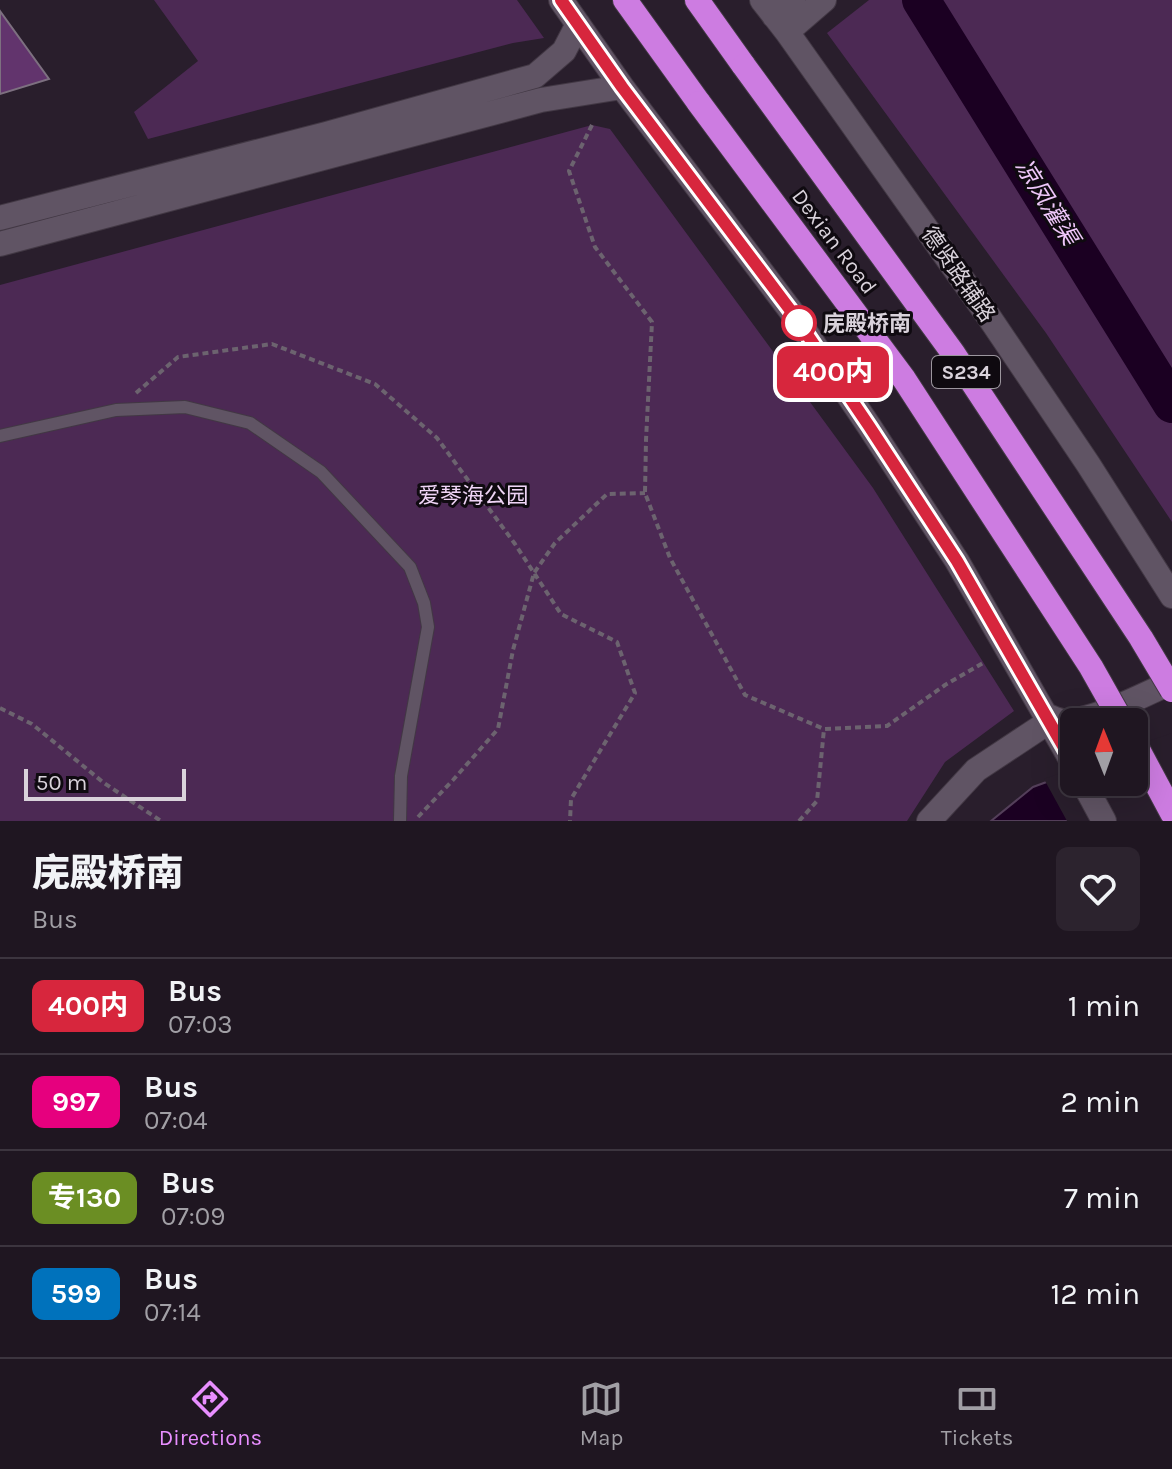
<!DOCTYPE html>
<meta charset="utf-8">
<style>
body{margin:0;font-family:Karla,"Noto Sans SC",sans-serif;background:#2c232e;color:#f1f3f6;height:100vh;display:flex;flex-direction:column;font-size:30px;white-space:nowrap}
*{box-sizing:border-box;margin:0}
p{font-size:26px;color:#a19fa5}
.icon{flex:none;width:44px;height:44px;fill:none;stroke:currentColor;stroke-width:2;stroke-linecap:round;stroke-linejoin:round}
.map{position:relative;height:821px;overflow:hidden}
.drawer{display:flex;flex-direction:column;background:#1f1621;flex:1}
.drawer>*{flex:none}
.badge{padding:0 16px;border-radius:12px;font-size:28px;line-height:52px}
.needle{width:52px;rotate:359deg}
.tools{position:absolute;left:1060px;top:708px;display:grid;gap:16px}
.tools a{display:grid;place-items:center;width:88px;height:88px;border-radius:12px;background:#1f1621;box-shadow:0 8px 32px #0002,0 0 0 2px #3c353f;font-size:40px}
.scale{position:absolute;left:24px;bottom:20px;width:162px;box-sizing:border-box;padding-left:8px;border:4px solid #d9d2db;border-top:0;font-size:22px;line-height:28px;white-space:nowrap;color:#d9d2db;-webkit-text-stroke:6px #0f0a10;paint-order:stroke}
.map>.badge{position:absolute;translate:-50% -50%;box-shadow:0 0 0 4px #fff}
.round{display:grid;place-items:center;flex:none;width:84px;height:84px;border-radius:12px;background:#2c232e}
.head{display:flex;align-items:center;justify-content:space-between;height:136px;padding:0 32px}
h1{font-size:38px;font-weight:800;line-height:60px}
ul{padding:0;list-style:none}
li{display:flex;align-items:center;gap:24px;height:96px;padding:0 32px;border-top:2px solid #3c353f}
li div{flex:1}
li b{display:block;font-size:30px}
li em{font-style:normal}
li .badge{min-width:88px;font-weight:700;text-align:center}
.tabs{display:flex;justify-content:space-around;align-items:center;height:112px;border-top:2px solid #3c353f;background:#1f1621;font-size:22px;color:#a19fa5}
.tabs a{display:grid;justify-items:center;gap:4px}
.tabs .on{color:#e88eff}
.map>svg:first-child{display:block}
</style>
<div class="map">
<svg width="1172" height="821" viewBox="0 0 1172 821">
<rect width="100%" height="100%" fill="#291e2c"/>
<path fill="#4c2954" d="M154,0H517L544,38L513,43L148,139L134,112L198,61Z
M869,0H1172V522L1046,333L827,33Z
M592,125L610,129L873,488L1014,711L945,762L907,821H0V285Z"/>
<path fill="#1b0022" stroke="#543f5a" stroke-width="2" d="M1074,772V782H1134L1172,821H991L1033,787Z"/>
<path fill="#291e2c" d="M1172,733V821H1067L1044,779L1074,768V782H1134V746Z"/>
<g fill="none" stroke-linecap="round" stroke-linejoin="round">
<path stroke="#1b0022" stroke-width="38" d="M921,0L1172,404"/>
</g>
<path fill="#62346d" stroke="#7d7080" stroke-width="2" d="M0,11L49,79L0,94Z"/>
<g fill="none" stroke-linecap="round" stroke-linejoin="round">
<g stroke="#423844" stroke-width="14">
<path id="lane" d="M0,436L116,410L185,407L250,423L321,472L410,567L424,603L428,627L401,776L400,821"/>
</g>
<g stroke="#423844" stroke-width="26">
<path id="street" d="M929,821L976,770L1050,721"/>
</g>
<g stroke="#423844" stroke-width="26">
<path id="secondary" d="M561,0L622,87L794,315L869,426L957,561L1074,765
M762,0L787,32L989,317L1088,464L1172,596
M774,16L793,0
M787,32L824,0
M0,218L326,134L535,76L564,51L578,24
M0,244L541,100L622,87
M1046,715C1052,718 1058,721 1064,721C1092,722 1145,694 1172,682
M1083,782L1104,821"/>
</g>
<g stroke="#423844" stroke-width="26">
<path id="highway" d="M625,0L699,103
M697,0L744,66
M1134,742L1172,813"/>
</g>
<path stroke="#6c636f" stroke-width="4" stroke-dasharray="6 4" stroke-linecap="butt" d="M592,125L569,171L595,247L652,322L646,440L645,493L670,558L745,695L824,729L887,726L945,685L983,663
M136,393L178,357L272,344L375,384L437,438L515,544L561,614L617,642L635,693L571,799L570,821
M0,708L32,724L104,783L161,821
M418,817L453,780L498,729L513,650L534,573L555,543L607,494L645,493
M799,821L817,801L824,729"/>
<use href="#lane" stroke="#605464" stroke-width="12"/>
<use href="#street" stroke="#605464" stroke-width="24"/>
<use href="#secondary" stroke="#605464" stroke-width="24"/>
<use href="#highway" stroke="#cd7ce1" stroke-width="24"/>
<g stroke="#423844" stroke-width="26" stroke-linecap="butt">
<path id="highway-bridge" d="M744,66L953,353L1141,638L1172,690
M699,103L904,379L1091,667L1122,722"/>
</g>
<use href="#highway-bridge" stroke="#cd7ce1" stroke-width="24"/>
</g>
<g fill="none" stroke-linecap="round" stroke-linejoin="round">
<g stroke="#fff" stroke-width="18">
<path id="line" d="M561,0L622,87L794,315L869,426L957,561L1074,765"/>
</g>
<use href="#line" stroke="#d7263d" stroke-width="12"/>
</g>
<circle fill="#fff" stroke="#d7263d" stroke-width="4" cx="799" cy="323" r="16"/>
<g text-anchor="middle" stroke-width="6" stroke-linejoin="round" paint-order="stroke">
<rect fill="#0f0a10" stroke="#9c969e" stroke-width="2" x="932" y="356" width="68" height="32" rx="6"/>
<g font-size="20" font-weight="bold" fill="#d9d2db">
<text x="966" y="379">S234</text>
</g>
<g font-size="22" fill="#d9d2db" stroke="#0f0a10">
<text transform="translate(835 241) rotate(53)" y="8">Dexian Road</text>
<text transform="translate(959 274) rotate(55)" y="8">德贤路辅路</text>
</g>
<g font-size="22" font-weight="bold" fill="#d9d2db" stroke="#0f0a10" text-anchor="start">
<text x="823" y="331">庑殿桥南</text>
</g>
<g font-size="22" fill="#efd4f6" stroke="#0f0a10">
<text x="473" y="503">爱琴海公园</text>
</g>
<g font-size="24" font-style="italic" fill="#efc7fa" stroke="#0f0a10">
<text transform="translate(1047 202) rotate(58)" y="8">凉凤灌渠</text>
</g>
</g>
</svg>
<div class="tools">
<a><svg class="needle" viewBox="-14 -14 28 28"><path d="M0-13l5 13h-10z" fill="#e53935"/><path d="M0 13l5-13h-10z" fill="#a19fa5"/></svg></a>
</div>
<div class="scale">50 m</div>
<b class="badge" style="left:833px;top:372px;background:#d7263d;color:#fff">400内</b>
</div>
<section class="drawer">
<div class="head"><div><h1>庑殿桥南</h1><p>Bus</p></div><a class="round"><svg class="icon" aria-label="heart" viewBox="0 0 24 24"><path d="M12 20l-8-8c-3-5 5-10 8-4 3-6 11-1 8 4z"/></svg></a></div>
<ul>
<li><span class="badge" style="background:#d7263d;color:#fff">400内</span><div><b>Bus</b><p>07:03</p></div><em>1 min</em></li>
<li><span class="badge" style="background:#e6007e;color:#fff">997</span><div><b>Bus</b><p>07:04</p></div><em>2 min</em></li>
<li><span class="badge" style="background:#6b8e23;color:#fff">专130</span><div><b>Bus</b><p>07:09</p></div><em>7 min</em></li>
<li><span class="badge" style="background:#0072bc;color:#fff">599</span><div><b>Bus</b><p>07:14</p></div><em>12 min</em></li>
</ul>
</section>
<nav class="tabs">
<a class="on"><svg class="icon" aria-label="directions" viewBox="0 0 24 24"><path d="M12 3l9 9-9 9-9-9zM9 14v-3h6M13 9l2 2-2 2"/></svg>Directions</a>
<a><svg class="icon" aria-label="map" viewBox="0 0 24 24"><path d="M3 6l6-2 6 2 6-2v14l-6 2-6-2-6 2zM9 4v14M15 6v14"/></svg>Map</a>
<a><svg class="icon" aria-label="tickets" viewBox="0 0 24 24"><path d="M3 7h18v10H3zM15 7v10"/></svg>Tickets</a>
</nav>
